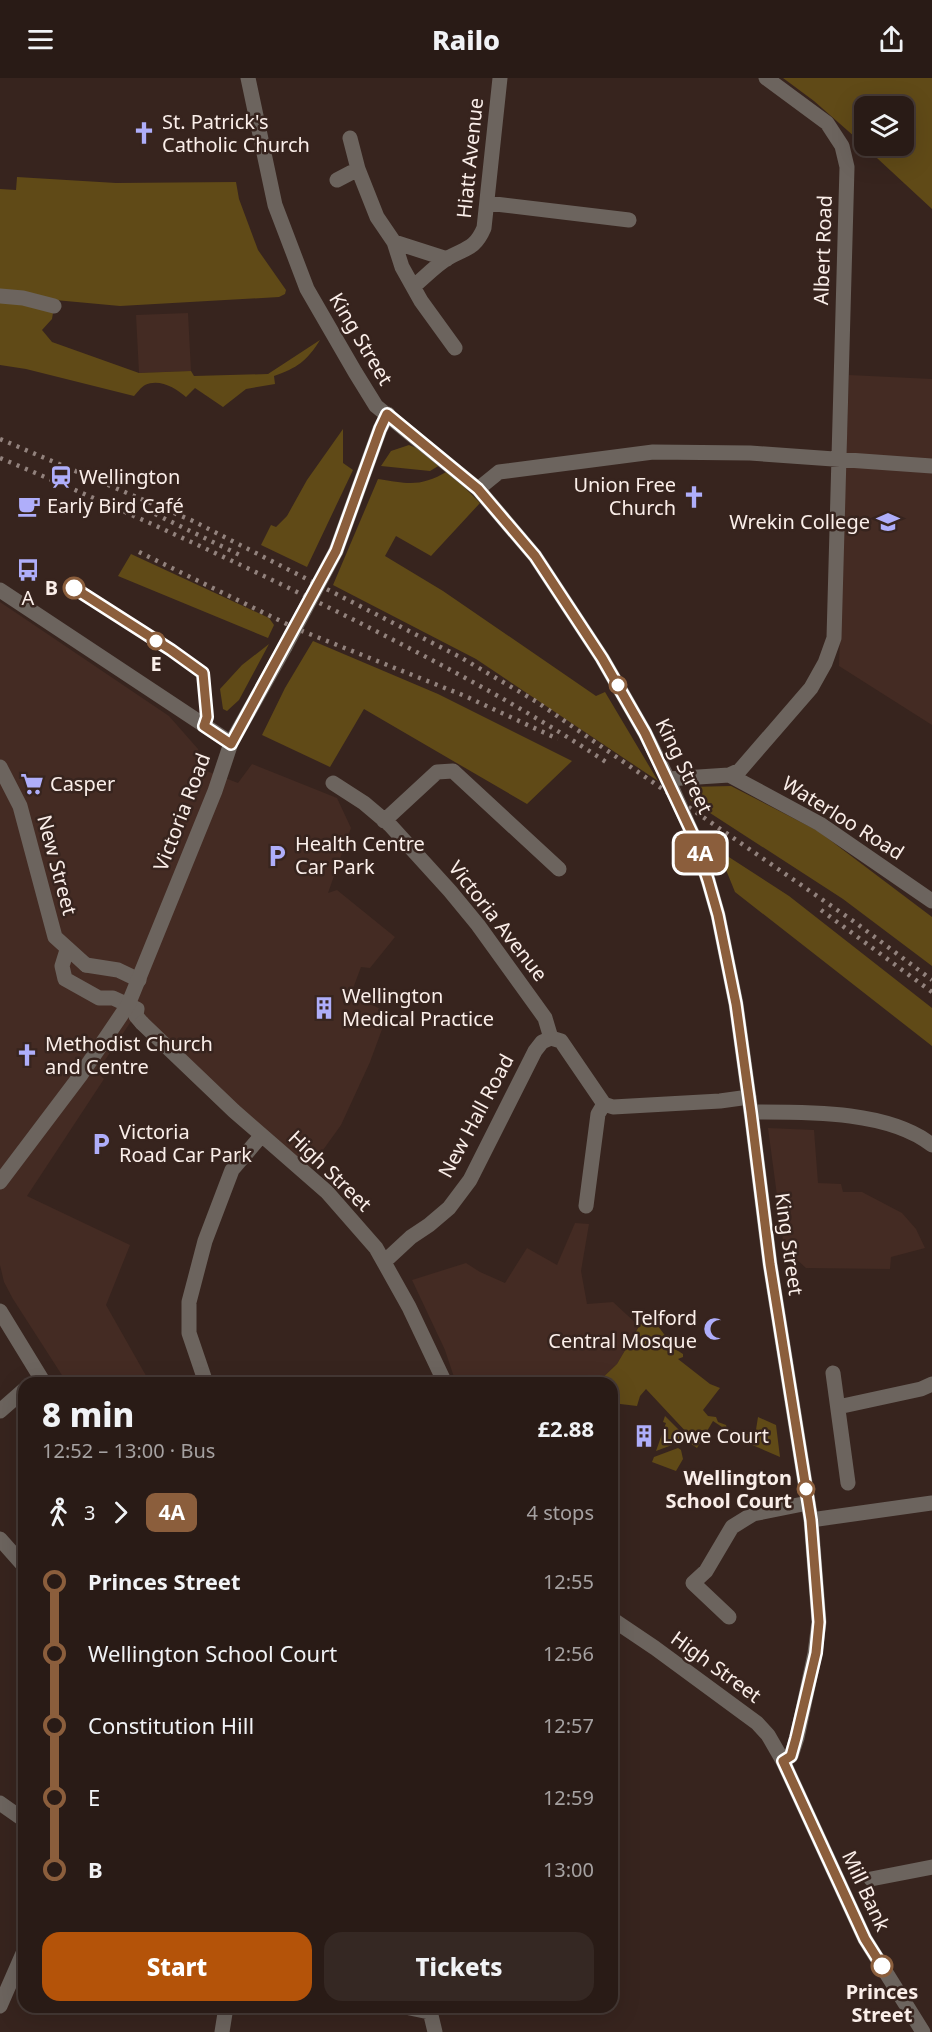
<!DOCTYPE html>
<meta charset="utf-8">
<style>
body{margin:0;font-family:"Noto Sans",sans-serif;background:#352823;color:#f1f3f6;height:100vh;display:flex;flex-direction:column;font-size:22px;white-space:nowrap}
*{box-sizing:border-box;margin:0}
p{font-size:20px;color:#a5a1a1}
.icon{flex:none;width:33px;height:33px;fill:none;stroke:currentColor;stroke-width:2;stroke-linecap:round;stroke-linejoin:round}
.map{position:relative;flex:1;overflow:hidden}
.details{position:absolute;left:18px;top:1299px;width:600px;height:636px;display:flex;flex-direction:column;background:#291b16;border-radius:18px;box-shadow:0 6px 24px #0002,0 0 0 2px #453935}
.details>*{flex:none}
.badge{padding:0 12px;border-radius:9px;font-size:21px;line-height:39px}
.tools{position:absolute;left:854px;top:18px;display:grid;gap:12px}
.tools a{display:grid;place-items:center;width:60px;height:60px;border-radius:12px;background:#291b16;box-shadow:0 6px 24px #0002,0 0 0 2px #453935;font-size:30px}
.map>.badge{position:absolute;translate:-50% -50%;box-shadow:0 0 0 3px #fff}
.legs{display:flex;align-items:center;gap:9px;height:66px;padding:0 24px;font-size:20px}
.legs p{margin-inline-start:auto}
.head{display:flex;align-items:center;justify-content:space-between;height:102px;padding:0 24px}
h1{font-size:33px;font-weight:800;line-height:45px}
.button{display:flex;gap:12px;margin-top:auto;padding:12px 24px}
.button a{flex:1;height:69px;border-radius:18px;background:#b45309;color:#fff;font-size:24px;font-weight:800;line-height:69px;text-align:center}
.button a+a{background:#352823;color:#f1f3f6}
ul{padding:0 24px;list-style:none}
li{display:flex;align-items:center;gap:21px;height:72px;font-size:22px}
li i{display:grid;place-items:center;width:9px;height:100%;margin:0 8px;background:currentColor}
li i::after{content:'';width:15px;height:15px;margin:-8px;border:4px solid;border-radius:50%;background:#291b16}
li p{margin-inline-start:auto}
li:first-child i{background:linear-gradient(#0000 50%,currentColor 0)}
li:last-child i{background:linear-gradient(currentColor 50%,#0000 0)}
header{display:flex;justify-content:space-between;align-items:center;height:78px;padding:0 24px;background:#291b16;font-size:27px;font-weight:800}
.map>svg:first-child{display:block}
</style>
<header><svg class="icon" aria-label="menu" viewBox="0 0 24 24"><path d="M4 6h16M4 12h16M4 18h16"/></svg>Railo<svg class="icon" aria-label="share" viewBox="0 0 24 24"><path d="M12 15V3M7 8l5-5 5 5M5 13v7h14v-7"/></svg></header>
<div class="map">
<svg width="932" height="1954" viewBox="0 0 932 1954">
<rect width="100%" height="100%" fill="#37241e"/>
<path fill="#442b23" d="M188,235L191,293L139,295L136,237Z
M849,297L932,301V647L839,588Z
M0,524L169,638L198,671L204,692L238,705L252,686L337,720L351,750L328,815L337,812L395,859L370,890L361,889L351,916L388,935L370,984L341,1047L308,1093L132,942L97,994L104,1001L27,1118L130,1167L106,1227L149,1303L146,1305H67L13,1221L4,1204L0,1187Z
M768,1050L814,1052L818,1105L841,1106L843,1114H862L902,1135L916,1151L925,1170L891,1179L890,1191L806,1190L784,1170Z
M575,1145L589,1146L581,1193L587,1226L613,1224L639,1248L617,1286L597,1305H456L445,1272L412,1202L466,1185L480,1194L505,1205L527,1170L557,1187Z"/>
<path fill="#604a17" d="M783,0H932V131L864,68H903V28H864V67L814,23Z
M17,99L116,105L236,104L239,121L258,172L286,212L285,216L279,219L120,228L55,222L52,241L42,252L52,264L139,295L191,293L194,298L268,296L320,262C307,283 297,290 274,298L275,306L246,311L223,329L195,310L186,319C176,310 159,300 145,307C141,309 137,315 134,318L26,291L0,287V111L16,112Z
M343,351V385L353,392L307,489L261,467L271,447L276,449L287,438L307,402Z
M409,367L429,375L440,387L430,393L381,388L391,373Z
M448,393L480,425L431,478L396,458L385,478L443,513L596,618L605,614L658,703L476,581L333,507L378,401C409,406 421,409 448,393Z
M131,476L269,540L274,547L268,560L118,498Z
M313,563L438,616L572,683L527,726L364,631L330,689L262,657L285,610Z
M269,566L239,622L227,633L223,631L220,611L242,587Z
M731,708L818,753L932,839V888L843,821L690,722L689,709Z
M718,772L789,818L932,930V968L735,814Z
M655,1244L675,1271L683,1276V1279L678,1281L710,1306L720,1310L703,1332L708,1338L716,1339L718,1344L726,1347L727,1351L755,1358L758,1339L776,1347L780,1379L743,1363L713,1343L697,1370L687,1363L689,1357L646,1311L640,1318L637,1328L612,1325V1305H597L617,1286L641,1245Z
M665,1338L683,1356L680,1364L656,1373L666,1345L663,1344Z
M678,1370L681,1372L683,1381L676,1393L652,1384L654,1379Z"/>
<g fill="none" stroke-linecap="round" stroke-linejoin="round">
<path stroke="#6c645e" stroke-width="15" d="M0,218L23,220L54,228
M0,689L20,728L55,859L86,887
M67,872L62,888L65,901L99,920H113L137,931L136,938L142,945"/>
<path stroke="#6c645e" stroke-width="15" d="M350,60L358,91L377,139L394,164L402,189L421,223L455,270
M337,102L358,91
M487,125L629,142
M394,164L447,181
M414,208C425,199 436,187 448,180C466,170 475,171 484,150L500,0
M478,411L499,394L653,374L750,375L932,388
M0,512L231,665
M729,697L820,746L932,823
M668,701L729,697L740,692L811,610L825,585L834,560L847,89L842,68L827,45L766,0
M333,705L364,725L390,747L450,813L478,847L545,940L551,960
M384,743L437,694L453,693L559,791
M86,887L118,892L139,902
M142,945L234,1033L327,1114L376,1170L409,1229L445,1305
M551,960L561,963L604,1026L613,1029L720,1023L749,1019
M751,1034C805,1034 888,1032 932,1067
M586,1128L598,1036L604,1026
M384,1184L411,1159L429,1147L449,1130L470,1102L535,973L542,964L551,960
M833,1295L848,1405
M206,1305L189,1255V1224L205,1163L232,1092L261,1058
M838,1329L921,1311L932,1306
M0,1333L24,1312
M811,1442L932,1425
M0,1461L24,1488
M729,1539L693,1505L706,1493L732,1449L753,1436L808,1425
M0,1725L24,1742
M871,1801L932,1789
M0,1928L24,1873
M405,1929L429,1934
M429,1929L435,1954
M222,1954L226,1929"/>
<path stroke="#6c645e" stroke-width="15" d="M248,0L275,127L307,211L355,294L376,328L478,411L535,478L602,580L645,655L668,701
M336,473L380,351L388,336
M708,802L718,837L736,926L751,1034L770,1186L811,1442L819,1544L815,1575L797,1660L791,1678L783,1683
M0,1104L80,998L128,927L215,713L231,665L285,569
M0,1233L44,1305
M612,1541L655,1570L757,1645L768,1657L783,1683L865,1861L923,1954"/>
<path stroke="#92827d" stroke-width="4.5" stroke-dasharray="3 6" stroke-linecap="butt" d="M0,361L193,443L460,579L537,624L856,845L932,902
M0,380C122,431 242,486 360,545C445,588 530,633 609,686
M155,436L244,479
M139,474L297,551L465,618L558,661
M821,832L932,914"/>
<path stroke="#6c645e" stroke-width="15" d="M285,569L336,473
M668,701L693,757L708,802"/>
</g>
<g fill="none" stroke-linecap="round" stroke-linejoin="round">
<g stroke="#fff" stroke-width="14">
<path id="line-1" d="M74,510L171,572L203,595L207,639L204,648L231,666L336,473L380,351L387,336L478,411L535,478L602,580L645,655L693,757L708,802L718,837L736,926L751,1034L770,1186L811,1442L819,1544L816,1575L796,1660L791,1678L783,1683L865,1861L882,1888"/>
</g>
<use href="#line-1" stroke="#8b5e3c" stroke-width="9"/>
</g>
<defs>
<g id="church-bare" transform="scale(1.8)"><path d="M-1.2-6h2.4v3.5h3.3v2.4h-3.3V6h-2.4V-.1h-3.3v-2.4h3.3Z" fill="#afaefa" stroke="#37241e" stroke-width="2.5" paint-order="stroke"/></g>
<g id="station-bare" transform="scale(1.8)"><path d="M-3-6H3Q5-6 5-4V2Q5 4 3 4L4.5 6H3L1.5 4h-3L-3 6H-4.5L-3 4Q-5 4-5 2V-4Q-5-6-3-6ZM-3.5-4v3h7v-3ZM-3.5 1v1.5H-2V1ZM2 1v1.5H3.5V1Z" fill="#afaefa" stroke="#37241e" stroke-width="2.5" paint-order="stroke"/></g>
<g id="cafe-bare" transform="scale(1.8)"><path d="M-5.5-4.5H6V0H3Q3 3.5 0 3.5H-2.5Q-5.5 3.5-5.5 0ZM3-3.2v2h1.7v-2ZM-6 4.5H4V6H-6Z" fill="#afaefa" stroke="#37241e" stroke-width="2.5" paint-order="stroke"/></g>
<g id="school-bare" transform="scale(1.8)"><path d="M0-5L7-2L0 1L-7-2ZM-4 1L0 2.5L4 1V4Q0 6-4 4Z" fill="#afaefa" stroke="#37241e" stroke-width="2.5" paint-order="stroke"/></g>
<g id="bus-bare" transform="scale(1.8)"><path d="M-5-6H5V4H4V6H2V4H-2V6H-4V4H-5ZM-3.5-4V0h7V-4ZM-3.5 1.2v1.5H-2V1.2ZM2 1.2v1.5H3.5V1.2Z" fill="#afaefa" stroke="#37241e" stroke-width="2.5" paint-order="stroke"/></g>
<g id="supermarket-bare" transform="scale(1.8)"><path d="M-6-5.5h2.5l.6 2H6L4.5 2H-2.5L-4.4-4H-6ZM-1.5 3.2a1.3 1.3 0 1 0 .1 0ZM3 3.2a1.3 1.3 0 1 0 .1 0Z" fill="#afaefa" stroke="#37241e" stroke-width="2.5" paint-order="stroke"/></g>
<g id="parking-bare" transform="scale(1.8)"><path d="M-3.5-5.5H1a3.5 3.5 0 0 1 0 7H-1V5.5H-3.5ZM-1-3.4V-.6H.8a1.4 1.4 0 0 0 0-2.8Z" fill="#afaefa" stroke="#37241e" stroke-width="2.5" paint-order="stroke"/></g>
<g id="building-bare" transform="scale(1.8)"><path d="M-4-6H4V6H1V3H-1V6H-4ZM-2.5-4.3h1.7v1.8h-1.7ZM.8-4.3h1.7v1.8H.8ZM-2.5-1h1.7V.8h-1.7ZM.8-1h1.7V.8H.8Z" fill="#afaefa" stroke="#37241e" stroke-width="2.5" paint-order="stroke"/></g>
<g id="mosque-bare" transform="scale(1.8)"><path d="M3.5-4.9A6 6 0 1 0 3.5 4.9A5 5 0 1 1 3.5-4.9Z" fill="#afaefa" stroke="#37241e" stroke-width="2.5" paint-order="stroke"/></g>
</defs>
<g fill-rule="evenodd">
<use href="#church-bare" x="144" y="55"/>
<use href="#station-bare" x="61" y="399"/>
<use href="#church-bare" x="694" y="419"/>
<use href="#cafe-bare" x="29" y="428"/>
<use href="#school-bare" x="888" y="444"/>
<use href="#bus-bare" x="28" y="492"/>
<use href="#supermarket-bare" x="32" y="706"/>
<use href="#parking-bare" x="277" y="778"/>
<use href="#building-bare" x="324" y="930"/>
<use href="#church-bare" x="27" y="977"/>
<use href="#parking-bare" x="101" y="1066"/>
<use href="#mosque-bare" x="715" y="1251"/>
<use href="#building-bare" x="644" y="1358"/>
</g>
<g fill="#fff" stroke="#8b5e3c" stroke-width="3">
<circle cx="74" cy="510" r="10"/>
<circle cx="156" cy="563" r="8"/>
<circle cx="618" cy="607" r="8"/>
<circle cx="806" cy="1411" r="8"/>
<circle cx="882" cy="1888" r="10"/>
</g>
<g text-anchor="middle" stroke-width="5" stroke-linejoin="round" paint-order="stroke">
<g font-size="20" fill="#faeee9" stroke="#37241e" text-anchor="start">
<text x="162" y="51">St. Patrick's<tspan x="162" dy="23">Catholic Church</tspan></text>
<text x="79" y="406">Wellington</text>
<text x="676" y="414" text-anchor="end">Union Free<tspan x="676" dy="23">Church</tspan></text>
<text x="47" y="435">Early Bird Café</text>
<text x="870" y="451" text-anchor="end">Wrekin College</text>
<text x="28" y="527" text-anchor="middle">A</text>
<text x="50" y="713">Casper</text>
<text x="295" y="773">Health Centre<tspan x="295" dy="23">Car Park</tspan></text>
<text x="342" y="925">Wellington<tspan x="342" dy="23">Medical Practice</tspan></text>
<text x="45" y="973">Methodist Church<tspan x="45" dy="23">and Centre</tspan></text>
<text x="119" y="1061">Victoria<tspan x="119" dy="23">Road Car Park</tspan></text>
<text x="697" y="1247" text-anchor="end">Telford<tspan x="697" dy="23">Central Mosque</tspan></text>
<text x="662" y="1365">Lowe Court</text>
</g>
<g font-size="20" fill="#faeee9" stroke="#37241e">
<text transform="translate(470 80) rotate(-84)" y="7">Hiatt Avenue</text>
<text transform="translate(823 172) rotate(-88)" y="7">Albert Road</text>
<text transform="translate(361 261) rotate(59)" y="7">King Street</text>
<text transform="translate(684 688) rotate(64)" y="7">King Street</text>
<text transform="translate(182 734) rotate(-69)" y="7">Victoria Road</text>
<text transform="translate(843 740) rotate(32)" y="7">Waterloo Road</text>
<text transform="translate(57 787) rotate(75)" y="7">New Street</text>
<text transform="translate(498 843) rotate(52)" y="7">Victoria Avenue</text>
<text transform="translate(476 1038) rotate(-62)" y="7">New Hall Road</text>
<text transform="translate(330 1093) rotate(44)" y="7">High Street</text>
<text transform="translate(789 1166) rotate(82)" y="7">King Street</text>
<text transform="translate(716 1589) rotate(36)" y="7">High Street</text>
<text transform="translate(866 1813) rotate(65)" y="7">Mill Bank</text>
</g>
<g font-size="20" font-weight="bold" fill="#faeee9" stroke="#37241e" text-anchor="end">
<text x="58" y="517">B</text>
<text x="156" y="593" text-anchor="middle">E</text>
<text x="792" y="1407">Wellington<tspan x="792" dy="23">School Court</tspan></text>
<text x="882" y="1921" text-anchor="middle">Princes<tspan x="882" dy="23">Street</tspan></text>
</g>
</g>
</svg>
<div class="tools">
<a><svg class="icon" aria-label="layers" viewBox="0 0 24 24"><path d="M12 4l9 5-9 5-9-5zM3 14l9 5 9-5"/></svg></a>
</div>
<b class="badge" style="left:700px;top:775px;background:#8b5e3c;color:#fff">4A</b>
<section class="details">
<div class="head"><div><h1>8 min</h1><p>12:52 – 13:00 · Bus</p></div><b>£2.88</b></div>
<div class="legs"><svg class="icon" aria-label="walk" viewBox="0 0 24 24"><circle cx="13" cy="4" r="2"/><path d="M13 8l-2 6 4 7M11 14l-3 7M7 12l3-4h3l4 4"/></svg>3<svg class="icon" aria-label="forward" viewBox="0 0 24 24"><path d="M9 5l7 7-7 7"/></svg><b class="badge" style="background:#8b5e3c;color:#fff">4A</b><p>4 stops</p></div>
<ul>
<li><i style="color:#8b5e3c"></i><b>Princes Street</b><p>12:55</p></li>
<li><i style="color:#8b5e3c"></i><span>Wellington School Court</span><p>12:56</p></li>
<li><i style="color:#8b5e3c"></i><span>Constitution Hill</span><p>12:57</p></li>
<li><i style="color:#8b5e3c"></i><span>E</span><p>12:59</p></li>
<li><i style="color:#8b5e3c"></i><b>B</b><p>13:00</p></li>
</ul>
<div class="button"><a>Start</a><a>Tickets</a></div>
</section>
</div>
